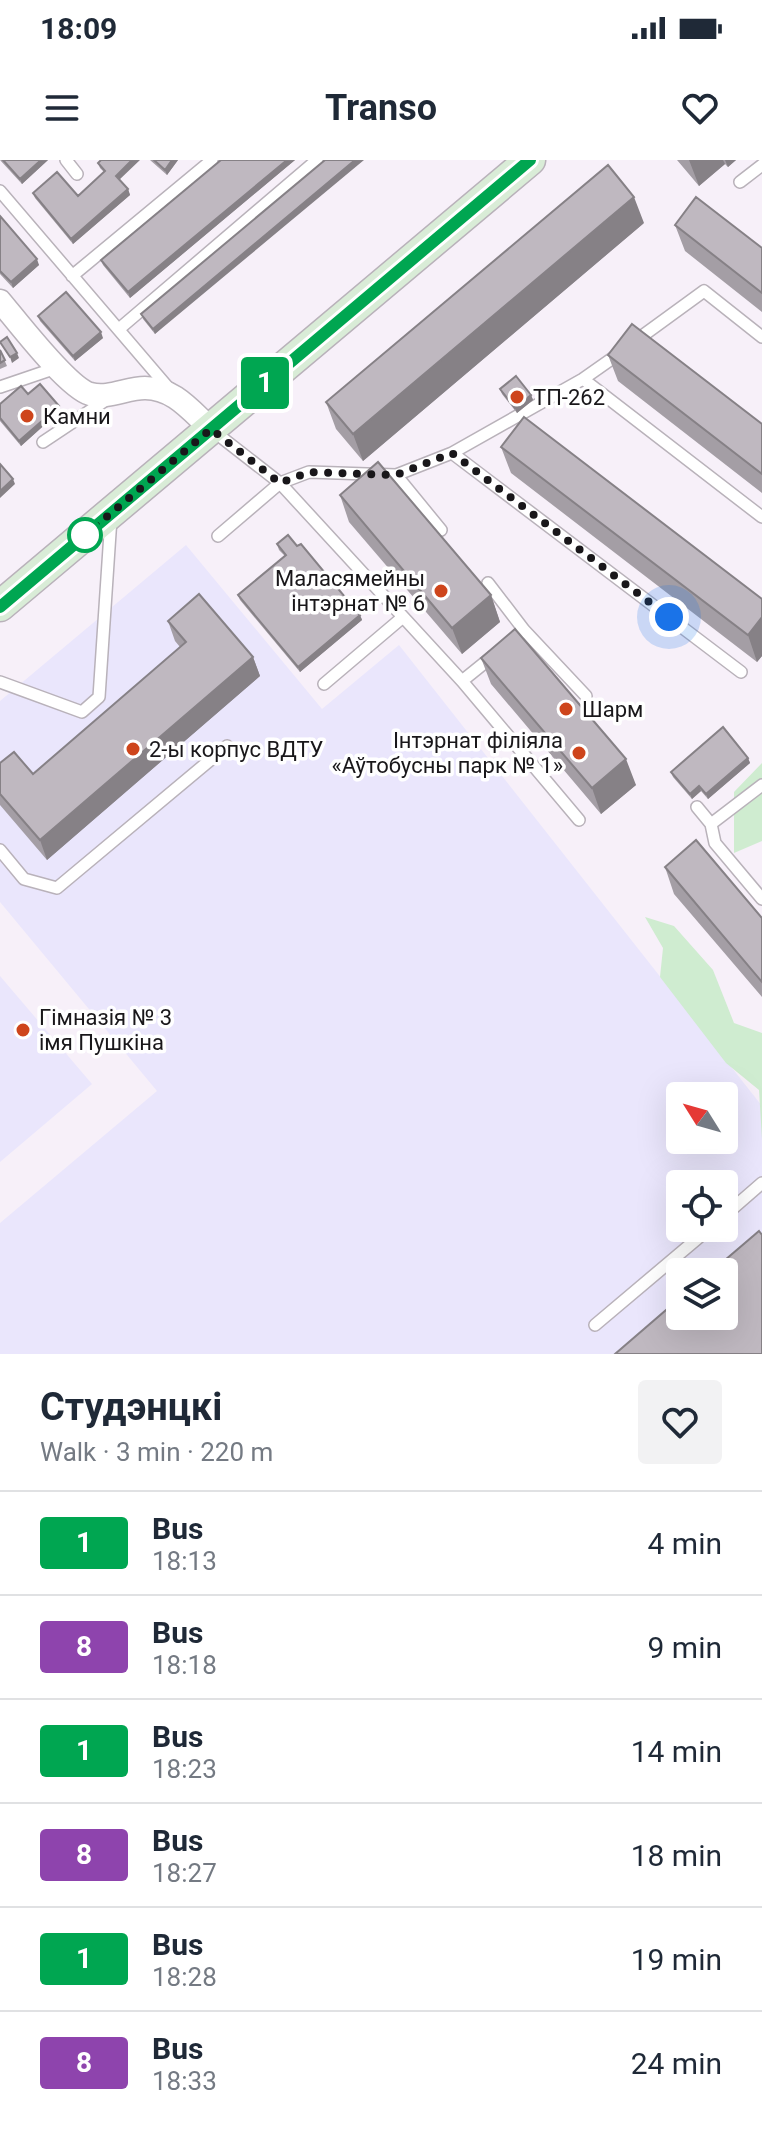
<!DOCTYPE html>
<meta charset="utf-8">
<style>
body{margin:0;font-family:Roboto,sans-serif;background:#f2f2f3;color:#1f2937;height:100vh;display:flex;flex-direction:column;font-size:30px;white-space:nowrap}
*{box-sizing:border-box;margin:0}
p{font-size:26px;color:#747a83}
.icon{flex:none;width:44px;height:44px;fill:none;stroke:currentColor;stroke-width:2;stroke-linecap:round;stroke-linejoin:round}
.map{position:relative;height:1194px;overflow:hidden}
.panel{display:flex;flex-direction:column;background:#fff;flex:1}
.panel>*{flex:none}
.badge{padding:0 16px;border-radius:6px;font-size:28px;line-height:52px}
.needle{width:52px;rotate:307deg}
.buttons{position:absolute;left:666px;top:922px;display:grid;gap:16px}
.buttons a{display:grid;place-items:center;width:72px;height:72px;border-radius:8px;background:#fff;box-shadow:0 8px 32px #0002;font-size:40px}
.you{position:absolute;width:40px;height:40px;margin:-20px;border:6px solid #fff;border-radius:50%;background:#1a73e8;box-shadow:0 0 0 12px #1a73e833}
.map>.badge{position:absolute;translate:-50% -50%;box-shadow:0 0 0 4px #fff}
.round{display:grid;place-items:center;flex:none;width:84px;height:84px;border-radius:8px;background:#f2f2f3}
.overview{display:flex;align-items:center;justify-content:space-between;height:136px;padding:0 40px}
h1{font-size:38px;font-weight:700;line-height:60px}
ul{padding:0;list-style:none}
li{display:flex;align-items:center;gap:24px;height:104px;padding:0 40px;border-top:2px solid #e0e1e3}
li div{flex:1}
li b{display:block;font-size:30px}
li em{font-style:normal}
li .badge{min-width:88px;font-weight:700;text-align:center}
.status{display:flex;justify-content:space-between;align-items:center;height:56px;padding:0 40px;background:#fff;direction:ltr}
.status svg{height:22px;fill:currentColor}
header{display:flex;justify-content:space-between;align-items:center;height:104px;padding:0 40px;background:#fff;font-size:36px;font-weight:700}
.map>svg:first-child{display:block}
</style>
<div class="status"><b>18:09</b><svg viewBox="0 0 49 12"><path d="M0 12V9h3v3zM5 12V6h3v6zM10 12V3h3v9zM15 12V0h3v12zM26 1h20v11H26zM47 4h2v5h-2z"/></svg></div>
<header><svg class="icon" aria-label="menu" viewBox="0 0 24 24"><path d="M4 6h16M4 12h16M4 18h16"/></svg>Transo<svg class="icon" aria-label="heart" viewBox="0 0 24 24"><path d="M12 20l-8-8c-3-5 5-10 8-4 3-6 11-1 8 4z"/></svg></header>
<div class="map">
<svg width="762" height="1194" viewBox="0 0 762 1194">
<rect width="100%" height="100%" fill="#f7f0f9"/>
<path fill="#eae6fc" fill-rule="evenodd" d="M186,385L322,549L399,485L762,946V1194H0V1063L157,931L0,742V541ZM680,936H724V980H680ZM680,1024H724V1068H680ZM680,1112H724V1156H680Z
M0,816L92,924L0,1002Z"/>
<path fill="#cfecd0" d="M762,603V681L734,693V632Z
M645,757L674,766L713,810L734,863L762,873V979L759,930L726,903L660,817L663,788Z"/>
<g fill="none" stroke-linecap="round" stroke-linejoin="round">
<g stroke="#b9b2ba" stroke-width="14">
<path id="lane" d="M66,0L77,14
M740,22L762,5
M0,31L171,231
M72,116L212,0
M119,169L317,0
M634,182L704,131L762,177
M583,219L762,357
M0,227L56,208
M212,270L280,323L462,521L493,496
M43,282L109,238
M452,293L741,512
M396,315L441,370
M218,376L280,323L309,312L396,315L452,293L583,219L620,193
M488,423L524,470L509,483
M524,470L586,536
M462,521L579,660
M0,522L82,552L99,537L111,358
M324,524L403,457
M762,625L711,664L715,683L762,739
M697,647L711,664
M0,690L24,719L57,728L227,586
M724,1056L762,1023
M595,1165L710,1068"/>
</g>
<g stroke="#b9b2ba" stroke-width="25">
<path id="street" d="M0,141C17,161 67,227 90,234C110,239 126,228 145,228C174,228 191,251 211,269"/>
</g>
<g stroke="#b9b2ba" stroke-width="33">
<path id="secondary" d="M0,446L530,0"/>
</g>
<use href="#lane" stroke="#fff" stroke-width="11"/>
<use href="#street" stroke="#fff" stroke-width="22"/>
<use href="#secondary" stroke="#d9ecd7" stroke-width="30"/>
</g>
<path fill="#a49ea5" d="M0,0H48L22,24Z
M150,0H178L167,15Z
M221,0H295L130,138L103,105L101,100Z
M325,0L155,174L143,159L141,154Z
M677,0H736L728,7L725,4L699,26Z
M98,3L119,20L128,29L130,35L73,84L35,38L33,33L78,36L104,12L100,8Z
M0,56L39,105L13,128L0,114Z
M644,63L363,301L336,269L326,242Z
M675,65L762,88V152L685,91Z
M38,156L103,178L75,201L40,161Z
M0,190L7,206L0,209Z
M608,195L762,264V333L618,221Z
M500,229L531,235L533,240L517,253L502,234Z
M28,234L60,251L21,286L0,261V244Z
M501,287L762,439V496L757,502L511,313Z
M340,335L491,435L500,462L462,494L349,362Z
M277,384L360,455L362,460L300,512L240,440L238,435L285,396L279,390Z
M168,461L253,497L260,516L47,700L0,645V603L33,614L180,487L175,481Z
M481,498L636,625L601,654L491,524Z
M748,598L750,603L708,639L701,631L692,639L673,617L671,612Z
M665,707L762,758V837L674,734Z"/>
<path fill="#868186" d="M41,0H48L22,24L20,19Z
M132,0H140L118,21L116,16Z
M172,0H178L167,15L165,10Z
M287,0H295L130,138L128,132Z
M355,0H364L155,174L153,169Z
M689,0H723L725,4L699,26Z
M725,0H736L728,7Z
M128,29L130,35L73,84L71,79Z
M634,37L644,63L363,301L353,274Z
M37,99L39,105L13,128L11,122Z
M101,172L103,178L75,201L73,196Z
M17,193L19,198L12,203L10,197Z
M531,235L533,240L517,253L515,248Z
M59,246L60,251L21,286L19,281Z
M13,319L15,324L0,338V331Z
M491,435L500,462L462,494L452,468Z
M360,455L362,460L300,512L298,507Z
M762,457V496L757,502L748,475Z
M253,497L260,516L47,700L40,680Z
M748,598L750,603L708,639L706,634Z
M626,599L636,625L601,654L592,628Z
M699,626L701,631L692,639L690,634Z"/>
<path fill="#bfb8c0" stroke="#868186" stroke-width="2" d="M3,0H41L20,19Z
M101,0H132L116,16L128,29L71,79L33,33L57,12L78,36L105,11L98,3Z
M154,0H172L165,10Z
M221,0H287L128,132L101,100Z
M325,0H355L153,169L141,154Z
M608,5L634,37L353,274L326,242Z
M696,37L762,88V133L675,65Z
M0,56L37,99L11,122L0,111Z
M66,132L101,172L73,196L38,156Z
M632,164L762,264V314L608,195Z
M7,177L17,193L10,197L0,182Z
M0,190L5,200L0,203Z
M516,216L531,235L515,248L500,229Z
M40,224L59,246L19,281L0,258V244L21,226L28,234Z
M524,257L762,439V457L748,475L501,287Z
M378,302L491,435L452,468L340,335Z
M0,304L13,319L0,331Z
M288,375L297,386L301,384L360,455L298,507L238,435L286,395L277,384Z
M199,434L253,497L40,680L0,634V603L14,592L33,614L186,482L168,461Z
M515,469L626,599L592,628L481,498Z
M723,567L748,598L706,634L699,626L690,634L671,612Z
M696,680L762,758V822L665,707Z
M759,1071L762,1075V1194H615L680,1138V1156H724V1112H711Z"/>
<g fill="none" stroke-linecap="round" stroke-linejoin="round">
<g stroke="#fff" stroke-width="18">
<path id="line" d="M0,447L530,0"/>
</g>
<use href="#line" stroke="#00a651" stroke-width="12"/>
<path stroke="#19171a" stroke-width="8" stroke-dasharray="0 14.4" d="M85,375L211,269L280,323L309,312L396,315L452,293L669,457"/>
</g>
<g fill="#ce451c" stroke="#fff" stroke-width="3">
<circle cx="517" cy="237" r="8"/>
<circle cx="27" cy="256" r="8"/>
<circle cx="441" cy="431" r="8"/>
<circle cx="566" cy="549" r="8"/>
<circle cx="133" cy="589" r="8"/>
<circle cx="579" cy="593" r="8"/>
<circle cx="23" cy="870" r="8"/>
</g>
<circle fill="#fff" stroke="#00a651" stroke-width="4" cx="85" cy="375" r="16"/>
<g text-anchor="middle" stroke-width="7" stroke-linejoin="round" paint-order="stroke">
<g font-size="22" fill="#19171a" stroke="#fff" text-anchor="start">
<text x="533" y="245">ТП-262</text>
<text x="43" y="264">Камни</text>
<text x="425" y="426" text-anchor="end">Маласямейны<tspan x="425" dy="25">інтэрнат № 6</tspan></text>
<text x="582" y="557">Шарм</text>
<text x="563" y="588" text-anchor="end">Інтэрнат філіяла<tspan x="563" dy="25">«Аўтобусны парк № 1»</tspan></text>
<text x="149" y="597">2-ы корпус ВДТУ</text>
<text x="39" y="865">Гімназія № 3<tspan x="39" dy="25">імя Пушкіна</tspan></text>
</g>
</g>
</svg>
<div class="buttons">
<a><svg class="needle" viewBox="-14 -14 28 28"><path d="M0-13l5 13h-10z" fill="#e53935"/><path d="M0 13l5-13h-10z" fill="#747a83"/></svg></a>
<a><svg class="icon" aria-label="locate" viewBox="0 0 24 24"><circle cx="12" cy="12" r="6"/><path d="M12 2v4M12 18v4M2 12h4M18 12h4"/></svg></a>
<a><svg class="icon" aria-label="layers" viewBox="0 0 24 24"><path d="M12 4l9 5-9 5-9-5zM3 14l9 5 9-5"/></svg></a>
</div>
<div class="you" style="left:669px;top:457px"></div>
<b class="badge" style="left:265px;top:223px;background:#00a651;color:#fff">1</b>
</div>
<section class="panel">
<div class="overview"><div><h1>Студэнцкі</h1><p>Walk · 3 min · 220 m</p></div><a class="round"><svg class="icon" aria-label="heart" viewBox="0 0 24 24"><path d="M12 20l-8-8c-3-5 5-10 8-4 3-6 11-1 8 4z"/></svg></a></div>
<ul>
<li><span class="badge" style="background:#00a651;color:#fff">1</span><div><b>Bus</b><p>18:13</p></div><em>4 min</em></li>
<li><span class="badge" style="background:#8e44ad;color:#fff">8</span><div><b>Bus</b><p>18:18</p></div><em>9 min</em></li>
<li><span class="badge" style="background:#00a651;color:#fff">1</span><div><b>Bus</b><p>18:23</p></div><em>14 min</em></li>
<li><span class="badge" style="background:#8e44ad;color:#fff">8</span><div><b>Bus</b><p>18:27</p></div><em>18 min</em></li>
<li><span class="badge" style="background:#00a651;color:#fff">1</span><div><b>Bus</b><p>18:28</p></div><em>19 min</em></li>
<li><span class="badge" style="background:#8e44ad;color:#fff">8</span><div><b>Bus</b><p>18:33</p></div><em>24 min</em></li>
</ul>
</section>
